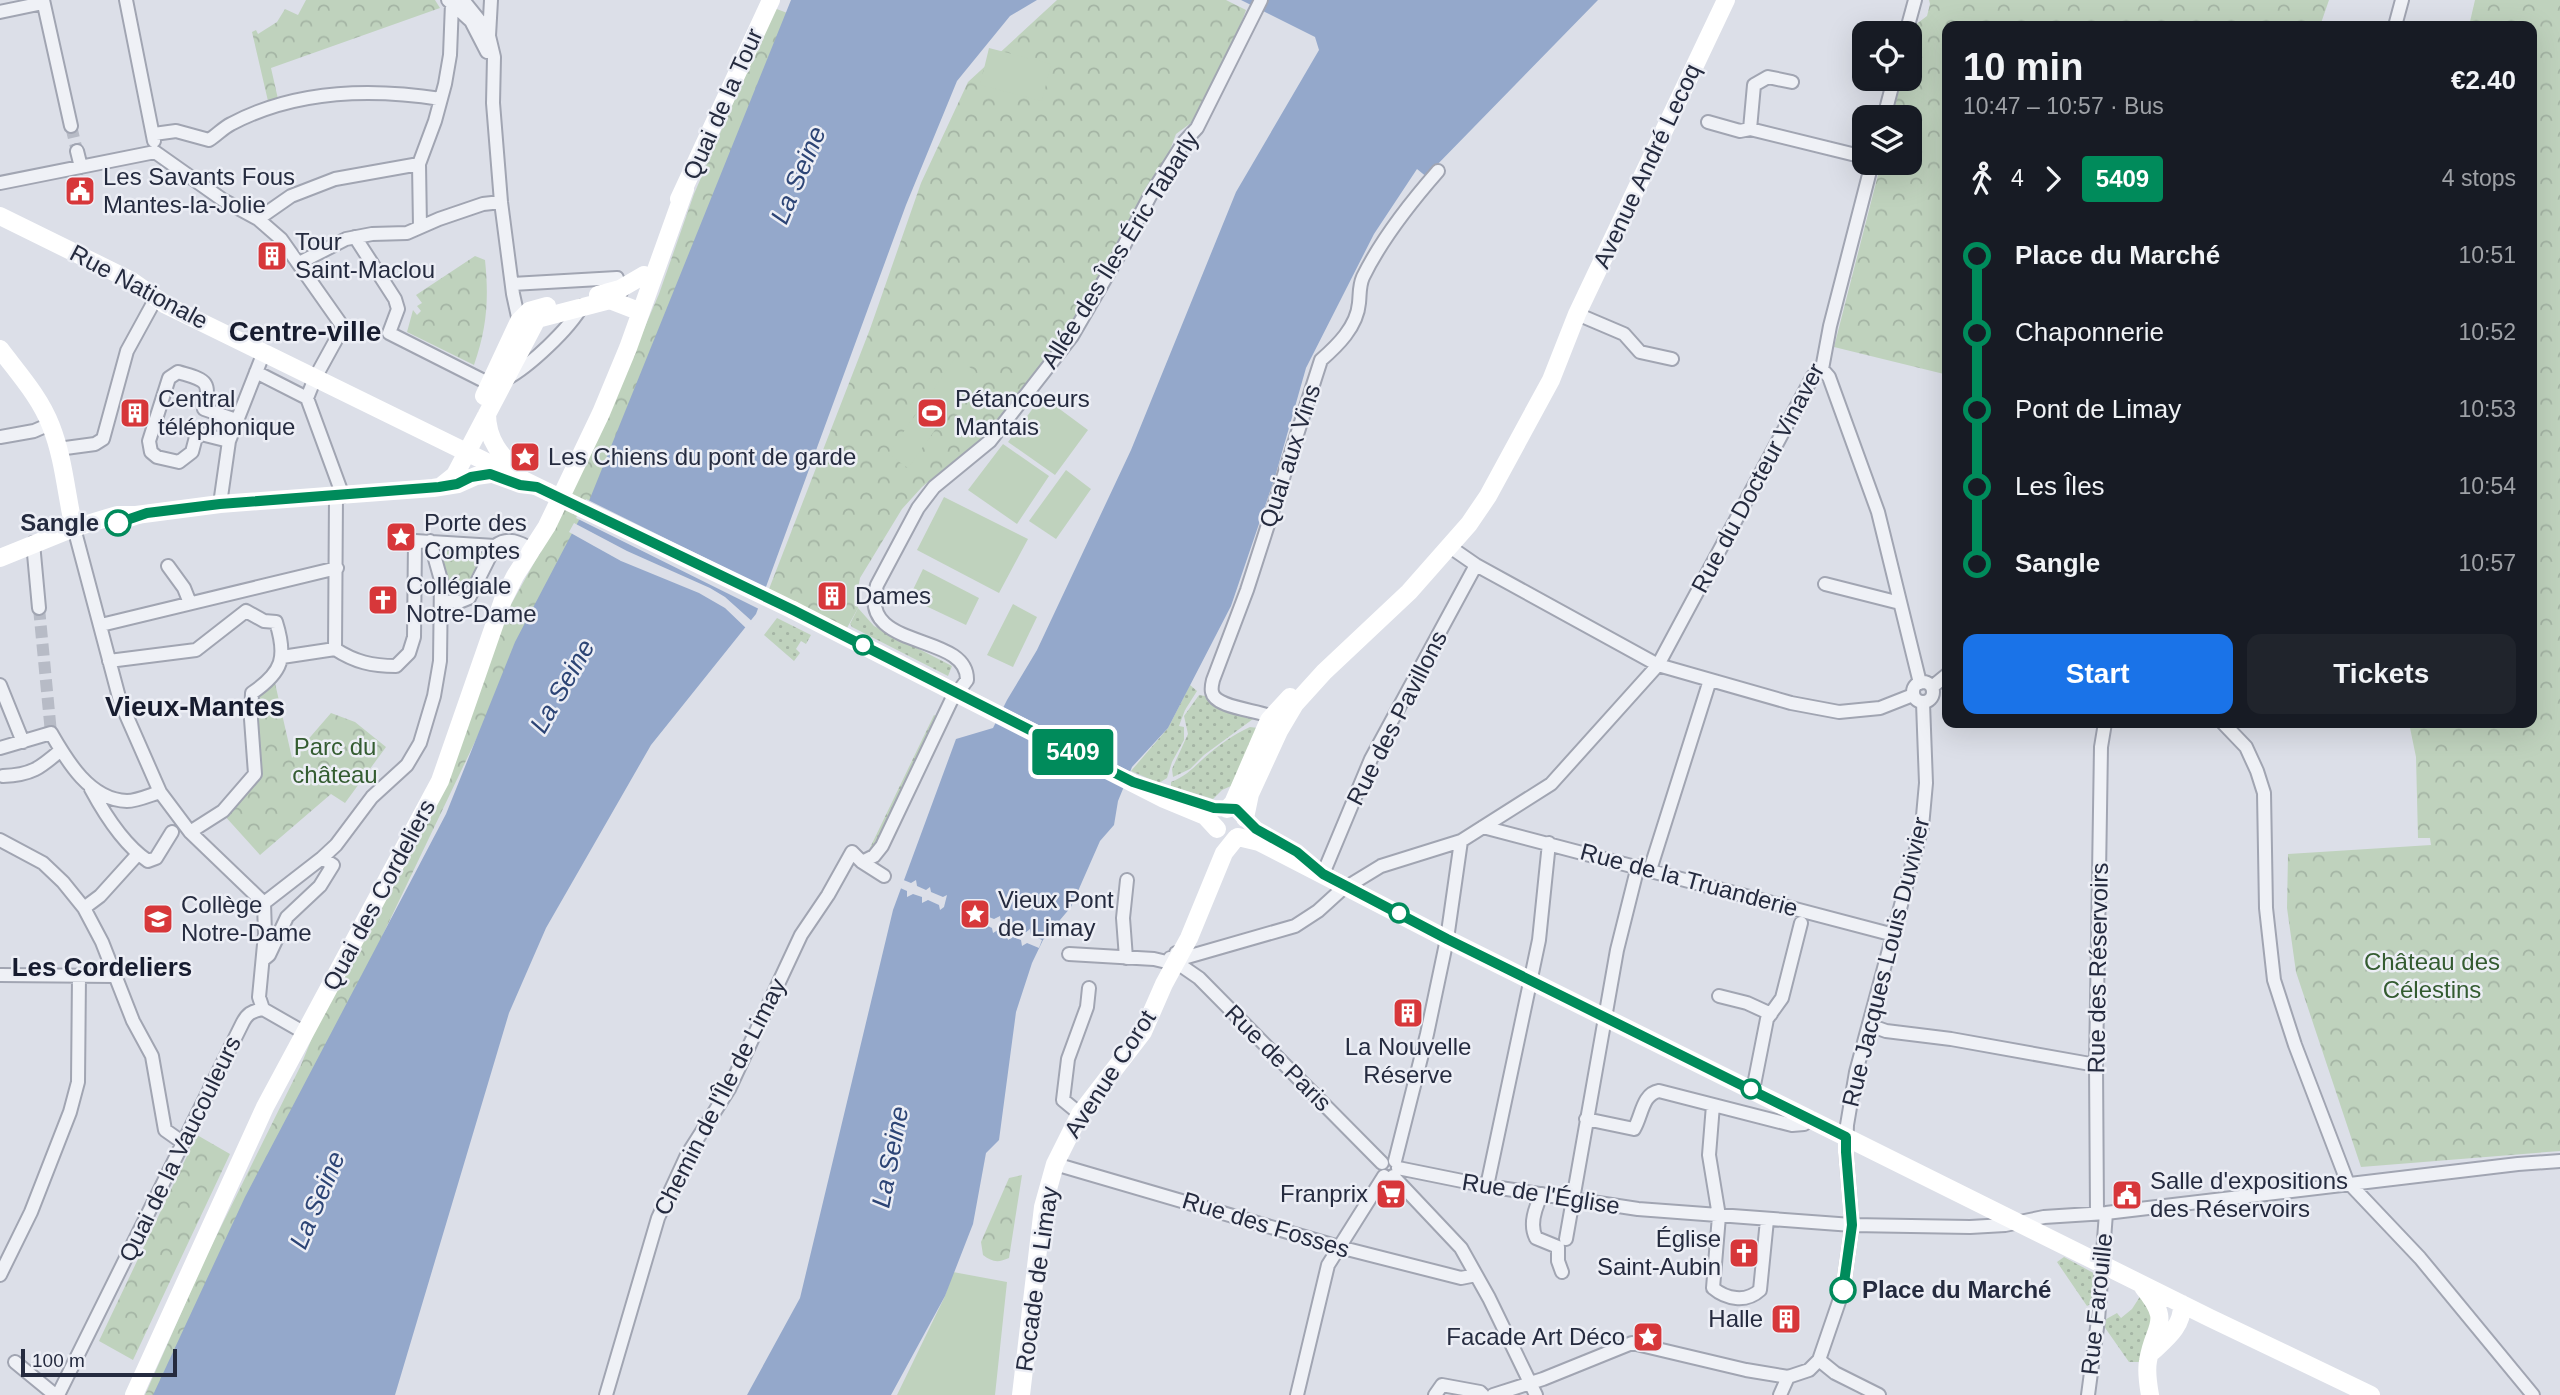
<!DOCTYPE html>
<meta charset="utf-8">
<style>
body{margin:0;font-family:Helvetica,sans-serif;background:#20242c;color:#f1f3f6;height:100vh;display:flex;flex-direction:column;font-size:26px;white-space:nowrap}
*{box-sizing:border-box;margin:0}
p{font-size:23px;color:#9ea1a6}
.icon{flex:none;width:38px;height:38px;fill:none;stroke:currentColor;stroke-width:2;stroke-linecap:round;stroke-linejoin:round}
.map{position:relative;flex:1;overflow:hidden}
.side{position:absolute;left:1942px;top:21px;width:595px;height:707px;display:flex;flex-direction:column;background:#171b24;border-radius:14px;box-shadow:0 7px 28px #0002}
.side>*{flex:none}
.badge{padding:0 14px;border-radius:5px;font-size:24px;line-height:46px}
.fabs{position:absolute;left:1852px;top:21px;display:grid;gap:14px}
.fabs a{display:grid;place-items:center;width:70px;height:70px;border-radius:14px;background:#171b24;box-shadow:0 7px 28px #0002;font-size:35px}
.scale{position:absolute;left:21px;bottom:18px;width:156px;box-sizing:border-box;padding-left:7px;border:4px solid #252b3f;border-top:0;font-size:19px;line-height:24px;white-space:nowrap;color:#252b3f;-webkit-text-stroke:5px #eceef5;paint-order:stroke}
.map>.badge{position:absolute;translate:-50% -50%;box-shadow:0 0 0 4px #fff}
.legs{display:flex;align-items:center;gap:10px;height:77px;padding:0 21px;font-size:23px}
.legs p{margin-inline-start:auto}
.summary{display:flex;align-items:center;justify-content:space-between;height:119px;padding:0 21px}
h1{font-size:38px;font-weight:800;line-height:52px}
.cta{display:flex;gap:14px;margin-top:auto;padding:14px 21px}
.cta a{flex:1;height:80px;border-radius:14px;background:#1a73e8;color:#fff;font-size:28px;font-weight:800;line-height:80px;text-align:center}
.cta a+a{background:#20242c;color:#f1f3f6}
ul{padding:0 21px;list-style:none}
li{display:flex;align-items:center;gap:24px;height:77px;font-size:26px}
li i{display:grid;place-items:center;width:10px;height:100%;margin:0 9px;background:currentColor}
li i::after{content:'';width:18px;height:18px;margin:-9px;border:5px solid;border-radius:50%;background:#171b24}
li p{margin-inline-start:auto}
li:first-child i{background:linear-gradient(#0000 50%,currentColor 0)}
li:last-child i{background:linear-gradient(currentColor 50%,#0000 0)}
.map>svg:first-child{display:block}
</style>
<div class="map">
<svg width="2560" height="1395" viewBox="0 0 2560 1395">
<defs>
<pattern id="grass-dots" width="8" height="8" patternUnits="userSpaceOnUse" patternTransform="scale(1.75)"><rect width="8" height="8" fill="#bfd2bd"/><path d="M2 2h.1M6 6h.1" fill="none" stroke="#a4b4a4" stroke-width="1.8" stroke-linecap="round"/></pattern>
<pattern id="forest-crowns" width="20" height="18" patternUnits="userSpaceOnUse" patternTransform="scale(1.75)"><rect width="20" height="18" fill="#bfd2bd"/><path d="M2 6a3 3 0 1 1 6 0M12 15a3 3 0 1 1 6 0" fill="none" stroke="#a4b4a4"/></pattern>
</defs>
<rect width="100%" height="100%" fill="#dcdfe8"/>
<path fill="url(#grass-dots)" d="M858,608L874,626L952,666L948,676L852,627L850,624Z
M777,618L811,635L806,644L801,641L796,649L800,653L794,661L764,635Z
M1190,685L1197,691L1185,710L1179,726L1184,727V740L1172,762L1167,778L1159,783L1131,771L1168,728Z
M1199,695L1205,696C1215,713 1236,714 1253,719L1204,755L1190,769L1173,777L1172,769L1188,734L1184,716Z
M934,715L938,717L874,849L868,852Z
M1250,727L1258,728L1231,786L1222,790L1213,799L1171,786V782C1186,776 1192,769 1203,759C1216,747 1234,734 1250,727Z
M2064,1257L2099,1276L2096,1301L2087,1306L2057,1262Z
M2141,1295L2155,1311L2142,1362H2129L2101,1322L2117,1313L2121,1318L2132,1309Z"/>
<path fill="url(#forest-crowns)" d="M306,0H435L440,8L271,68L278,99L268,101L252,32L256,30L258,34L277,22L285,9L298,15Z
M1057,0H1226L1246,10L1236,38L1195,120L1176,134L1167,158L1137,206L1117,253L1070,328L977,446L974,445L922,487L902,509L860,578L856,599L858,608L847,628L769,589L870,329L921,183L968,82Z
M1929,0H2329L2320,26H1948V375L1834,347L1881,163H1909V117H1892L1902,79H1909V49L1915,25L1927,16L1930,4Z
M2475,0H2560V1151L2361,1167L2296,972L2287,908L2288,854L2431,845L2430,838H2418L2416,757L2409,723H2532V26H2469Z
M774,8L790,14L604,477L504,681L163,1395H145L205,1259L301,1065L314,1033L344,974L508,610L560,516L601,429L659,294L694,194Z
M475,256L485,260C489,299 487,328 474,365L407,332L413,310L417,315L421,311L417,306L422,303L416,295Z
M437,547H486L469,593L460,597L445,591Z
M275,683L292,758L331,713L355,722L386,747L345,803L331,794L260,855L223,814L262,774L256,699Z
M197,1135L230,1154L133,1360L99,1341Z
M1022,1175L1009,1258C998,1263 992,1262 983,1255L981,1242L1009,1178Z"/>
<path fill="#bfd2bd" d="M989,48L1051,64L1042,101L980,85Z
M956,357L976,372L908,468L888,454Z
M1042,396L1088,430L1055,475L1008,442Z
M1003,444L1049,476L1017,524L968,490Z
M1066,470L1091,489L1056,539L1029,521Z
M944,497L1028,539L999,593L917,550Z
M923,569L979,598L966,625L909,598Z
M1013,604L1037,617L1013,667L987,655Z
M953,1272L1007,1282L995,1395H897L945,1296Z"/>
<path fill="#94a8cb" d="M791,0H1037L1010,16L957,81L906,205L756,614L651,745L546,928L509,1013L395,1395H153L245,1197L446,814L515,642L589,501Z
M1241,0H1598L1431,171L1428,178L1417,169L1374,234L1306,368L1275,477L1231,606L1168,728L1132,767L1118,801L1114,825L1100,841L1071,907L1043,940L1032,963L1016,1012L999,1140L986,1153L973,1224L945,1296L891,1395H747L800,1298L893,910L956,739L993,728L1007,700L1037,650L1131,450L1236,192L1319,50L1315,37Z"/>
<path fill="#dcdfe8" d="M586,499L768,589L761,610L576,518Z
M574,523L627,551L710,588L725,597L754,623L748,630L725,608L699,593L621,561L594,546L569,532Z
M901,879L911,883L916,880L917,886L926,890L930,887L931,892L943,897L947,895L944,907L940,910L939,905L928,900L922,903V897L913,894L907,897V891L898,887Z
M980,908L981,914L994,919L1000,916L1001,922L1009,926L1015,922L1016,929L1025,933L1030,929L1031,935L1042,940L1039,948L1027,943L1022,946L1021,940L1013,937L1008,940L1007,934L998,930L993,933L992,928L977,921L973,924L972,919L975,911Z"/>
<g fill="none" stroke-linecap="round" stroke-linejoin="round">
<path stroke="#b7bbc6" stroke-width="12" stroke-dasharray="12 6" stroke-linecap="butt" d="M71,126L77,151
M39,608L51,733"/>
<g stroke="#a1a5b2" stroke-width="16">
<path id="street" d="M43,0L71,126
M126,0L154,141
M448,0L471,21L487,52
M463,0L484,26
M491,0L489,36L494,57L493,103L501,202L513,294L520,326
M0,12L43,3
M2395,26L2402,0
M1906,33L1915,0
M1884,117L1894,79
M1708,122L1740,131L1750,129L1864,157
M1750,129L1754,85L1768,77L1792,82
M154,134L176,131L209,140C217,135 223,128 231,124C295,90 371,88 441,99
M77,151L81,167
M155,152L223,200L258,219L281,239L343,327L315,378L307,398L343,496
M0,183L155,152
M258,219L291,196L335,179L419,164
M420,227L419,164L435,121L445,84L450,55L452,3
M355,237L395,299L398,309L389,333L490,384
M299,263L346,239L372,234L407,233L439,219L483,204L501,202
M512,284L617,278L621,292
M1577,314L1624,334L1640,352L1672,359
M1822,369L1829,377L1878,512L1920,683
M256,372L307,398
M506,379C530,366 569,329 582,306
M0,437L34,431L50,424
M229,441L197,433L192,452L179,462L157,457L151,452L149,441L169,378L178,372C204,380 212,379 204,409L236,420
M58,449L95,444L103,439L127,351L156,298
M220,504L229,441L264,352
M74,528L120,701L160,792L190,832L264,903
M33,543L39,608
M1450,547L1476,565L1658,665L1791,703L1839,712L1880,708L1913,695
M168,566L184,588L190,603
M1825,584L1900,603
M442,601L459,602L469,598L495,546
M101,625L337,568
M335,649C355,662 372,666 396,666L409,653L414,637L415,541L495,546C508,536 519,542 533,550
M335,649L336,496
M282,657L335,649
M109,661L196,650L246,611L264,621L276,622C287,657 283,672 252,693L251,719L255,774L223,811L190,832
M1913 692a10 10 0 1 1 20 0a10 10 0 1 1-20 0Z
M0,685L23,742
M1932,687L1948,674
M1277,719C1263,710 1215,709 1212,692C1211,688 1212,684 1213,680L1247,590L1321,360C1337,346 1357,327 1359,303C1360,294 1359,286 1363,277C1382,238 1410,203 1438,171
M2223,723L2246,747L2257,771L2264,793L2266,908L2274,980L2295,1045L2347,1181L2420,1258L2533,1395
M0,748L51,733C67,761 90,800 127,801C137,801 150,795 160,792
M3,776C32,775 40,768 61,750
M91,789C105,815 124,845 148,861L156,858L172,832
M1483,827L1894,935
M0,840L43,863L63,882L84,908L102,942L133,1021L152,1056L165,1130L182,1142
M862,862L874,856L882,846L951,701L967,680C968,631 856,652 877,585L918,508L934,487L990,441L1072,336L1119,255L1150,196L1184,142L1197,128L1261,0
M1650,870L1710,680
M1323,874L1371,759L1476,565
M264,903L322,858L336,845L372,797L407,765L420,743L434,696L440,661L441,580L430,541
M84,908L100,896L138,854
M1176,953L1187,957L1295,926L1318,911L1340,891L1381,866L1461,841L1551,784L1658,665L1813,376L1822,369L1830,326L1872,163
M1069,954L1154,959L1175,964
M1126,958L1123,918L1127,880
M1170,958L1199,978L1382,1163
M263,960L269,955L287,917L320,886L333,865L322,858
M0,975L114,976
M1719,996L1747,1003L1771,1014
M263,1009L259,997L265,934L264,903
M263,1009L305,1033
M1869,1025L1886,1031L1951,1039L2096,1065
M1753,1090L1767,1019L1782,998L1801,923
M1713,1105L1709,1155L1719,1216L1713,1288C1726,1299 1746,1303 1760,1290L1767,1220
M1080,1114L1063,1100L1068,1059L1087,1007L1089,988
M1586,1119L1634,1129C1642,1116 1642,1094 1659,1091L1792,1125L1804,1124L1811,1119
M1395,1161L1427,1034L1447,939L1461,841
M1055,1164L1339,1247L1461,1278L1476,1275
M1398,1168L1487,1186L1638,1209L1852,1225L1970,1227L2005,1225L2044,1217L2106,1213L2518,1164L2560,1161
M1393,1176L1461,1248L1489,1298L1536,1395
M1487,1186L1539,940L1549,843
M1542,1194C1535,1208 1529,1224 1536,1238L1558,1247V1261L1562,1272
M2097,1213L2096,1065L2101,747L2105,723
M1566,1239L1617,950L1638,866
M0,1275L31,1212L70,1112L78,1082L79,976
M1819,1360L1835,1373L1879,1395
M15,1362L55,1395
M58,1395L242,1024C247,1014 251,1011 263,1009
M606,1395L658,1218L687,1155L729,1089L801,935L828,895L852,852L862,862L884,876
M1297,1395L1328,1265L1384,1176
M1435,1395L1442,1385L1480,1392L1483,1395
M1493,1395L1543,1379L1632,1343L1746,1370L1788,1377
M1780,1395L1788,1377L1809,1370L1819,1360L1843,1290L1852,1225L1846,1152L1847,1125L1856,1072L1922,827L1926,783L1923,703
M2088,1395L2098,1320L2106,1213"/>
</g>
<use href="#street" stroke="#eff1f6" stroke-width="12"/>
<path stroke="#fff" stroke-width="18" d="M679,199L771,0
M0,216L130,280L166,305L548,492
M598,295L620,289L644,275
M0,349C18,373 40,397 51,426C64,459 66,494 74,528
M484,396L519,321L529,311L547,306
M487,414C487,440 501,456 519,473
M440,487L455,475L537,319L610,300L641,312
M0,558L74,528L117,515H136L220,504L433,488L458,484L476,476L490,474
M793,610L1164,799L1205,816L1217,829
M1227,809L1233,803L1269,720L1290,697
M1245,818L1250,794L1279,731L1295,704L1324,672L1409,592L1469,524L1488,496L1551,380L1577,314L1726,0
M1238,837L1259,842L1447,939L2210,1318L2371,1395
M2143,1287C2173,1324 2154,1323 2148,1361C2146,1372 2148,1384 2150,1395
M2152,1352C2167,1338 2183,1326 2182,1304
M134,1395L265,1107L440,781L503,600L515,576L547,526L601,413L628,348L685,189
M1021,1395L1043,1207L1055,1164L1080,1114L1143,1032L1164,984L1189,938L1224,853L1236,838"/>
<path stroke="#fff" stroke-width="18" d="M548,492L793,610"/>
</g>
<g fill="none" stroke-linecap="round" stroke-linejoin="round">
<g stroke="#fff" stroke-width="16">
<path id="line-1" d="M118,523L147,513L220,504L439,487L457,484L471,477L490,474L520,485L537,487L793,610L1133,782L1214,808L1236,809L1256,829L1297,852L1323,874L1348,887L1447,939L1846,1137V1152L1852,1225L1843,1290"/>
</g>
<use href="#line-1" stroke="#008b5b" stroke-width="10"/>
</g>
<defs>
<g id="civic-square" transform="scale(1.575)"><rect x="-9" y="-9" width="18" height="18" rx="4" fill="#d7373a" stroke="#eceef5"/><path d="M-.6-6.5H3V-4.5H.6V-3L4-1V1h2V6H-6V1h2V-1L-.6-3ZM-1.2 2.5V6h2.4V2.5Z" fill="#fff"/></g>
<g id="building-square" transform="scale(1.575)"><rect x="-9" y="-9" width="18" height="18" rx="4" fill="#d7373a" stroke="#eceef5"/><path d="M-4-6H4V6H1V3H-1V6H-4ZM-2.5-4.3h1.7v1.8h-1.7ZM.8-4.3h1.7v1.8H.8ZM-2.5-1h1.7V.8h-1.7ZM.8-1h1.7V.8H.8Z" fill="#fff"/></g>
<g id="stadium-square" transform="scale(1.575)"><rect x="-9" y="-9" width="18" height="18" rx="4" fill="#d7373a" stroke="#eceef5"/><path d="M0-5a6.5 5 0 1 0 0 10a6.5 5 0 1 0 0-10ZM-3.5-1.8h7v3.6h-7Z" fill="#fff"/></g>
<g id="sight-square" transform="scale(1.575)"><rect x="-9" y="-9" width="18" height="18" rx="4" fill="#d7373a" stroke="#eceef5"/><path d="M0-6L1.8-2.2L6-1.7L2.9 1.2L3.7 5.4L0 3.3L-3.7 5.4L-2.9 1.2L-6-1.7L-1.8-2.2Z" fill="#fff"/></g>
<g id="church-square" transform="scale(1.575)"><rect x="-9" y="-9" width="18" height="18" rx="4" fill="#d7373a" stroke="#eceef5"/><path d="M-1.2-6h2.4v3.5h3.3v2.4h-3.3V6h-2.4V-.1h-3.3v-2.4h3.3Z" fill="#fff"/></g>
<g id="school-square" transform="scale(1.575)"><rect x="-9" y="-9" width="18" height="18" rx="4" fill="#d7373a" stroke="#eceef5"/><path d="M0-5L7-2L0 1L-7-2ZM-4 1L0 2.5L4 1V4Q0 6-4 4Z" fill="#fff"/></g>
<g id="supermarket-square" transform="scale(1.575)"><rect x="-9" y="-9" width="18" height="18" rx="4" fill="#d7373a" stroke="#eceef5"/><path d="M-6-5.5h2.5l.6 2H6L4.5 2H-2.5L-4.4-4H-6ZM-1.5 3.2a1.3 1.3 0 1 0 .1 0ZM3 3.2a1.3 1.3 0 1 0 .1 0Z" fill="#fff"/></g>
</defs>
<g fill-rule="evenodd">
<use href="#civic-square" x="80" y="191"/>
<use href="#building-square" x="272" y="256"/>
<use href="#building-square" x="135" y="413"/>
<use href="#stadium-square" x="932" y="413"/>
<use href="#sight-square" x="525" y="457"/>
<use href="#sight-square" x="401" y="537"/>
<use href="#building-square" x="832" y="596"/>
<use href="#church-square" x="383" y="600"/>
<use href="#sight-square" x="975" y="914"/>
<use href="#school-square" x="158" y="919"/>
<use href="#building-square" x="1408" y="1013"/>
<use href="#supermarket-square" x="1391" y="1194"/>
<use href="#civic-square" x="2127" y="1195"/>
<use href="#church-square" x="1744" y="1253"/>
<use href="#building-square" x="1786" y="1319"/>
<use href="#sight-square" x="1648" y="1337"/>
</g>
<g fill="#fff" stroke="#008b5b" stroke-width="3.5">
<circle cx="118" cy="523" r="12"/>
<circle cx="863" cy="645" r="9"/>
<circle cx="1399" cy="913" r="9"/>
<circle cx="1751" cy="1089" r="9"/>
<circle cx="1843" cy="1290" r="12"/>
</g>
<g text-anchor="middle" stroke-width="5" stroke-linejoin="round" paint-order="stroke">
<g font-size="24" fill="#252b3f" stroke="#eceef5">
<text transform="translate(723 104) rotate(-66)" y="8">Quai de la Tour</text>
<text transform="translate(1647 166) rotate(-65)" y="8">Avenue André Lecoq</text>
<text transform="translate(1120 250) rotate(-58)" y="8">Allée des Îles Éric Tabarly</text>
<text transform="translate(139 287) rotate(28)" y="8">Rue Nationale</text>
<text transform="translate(1290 456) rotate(-72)" y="8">Quai aux Vins</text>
<text transform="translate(1758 478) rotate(-62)" y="8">Rue du Docteur Vinaver</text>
<text transform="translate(1397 718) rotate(-63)" y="8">Rue des Pavillons</text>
<text transform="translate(1689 880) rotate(15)" y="8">Rue de la Truanderie</text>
<text transform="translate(379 895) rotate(-62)" y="8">Quai des Cordeliers</text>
<text transform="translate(1886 962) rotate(-76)" y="8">Rue Jacques Louis Duvivier</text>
<text transform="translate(2098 968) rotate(-89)" y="8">Rue des Réservoirs</text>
<text transform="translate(1278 1058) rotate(45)" y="8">Rue de Paris</text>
<text transform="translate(1110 1074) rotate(-57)" y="8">Avenue Corot</text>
<text transform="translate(720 1097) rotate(-63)" y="8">Chemin de l'Île de Limay</text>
<text transform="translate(180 1149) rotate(-64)" y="8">Quai de la Vaucouleurs</text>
<text transform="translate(1541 1194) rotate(9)" y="8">Rue de l'Église</text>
<text transform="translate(1266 1225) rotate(17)" y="8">Rue des Fosses</text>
<text transform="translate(1037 1279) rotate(-82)" y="8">Rocade de Limay</text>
<text transform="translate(2097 1304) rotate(-84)" y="8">Rue Farouille</text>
</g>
<g font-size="24" fill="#252b3f" stroke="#eceef5" text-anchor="start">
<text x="103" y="185">Les Savants Fous<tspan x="103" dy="28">Mantes-la-Jolie</tspan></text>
<text x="295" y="250">Tour<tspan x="295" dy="28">Saint-Maclou</tspan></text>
<text x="158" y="407">Central<tspan x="158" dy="28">téléphonique</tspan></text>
<text x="955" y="407">Pétancoeurs<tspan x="955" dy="28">Mantais</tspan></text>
<text x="548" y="465">Les Chiens du pont de garde</text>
<text x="424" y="531">Porte des<tspan x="424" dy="28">Comptes</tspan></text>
<text x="406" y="594">Collégiale<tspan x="406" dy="28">Notre-Dame</tspan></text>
<text x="855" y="604">Dames</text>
<text x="998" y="908">Vieux Pont<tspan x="998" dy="28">de Limay</tspan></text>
<text x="181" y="913">Collège<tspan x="181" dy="28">Notre-Dame</tspan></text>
<text x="1408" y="1055" text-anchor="middle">La Nouvelle<tspan x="1408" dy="28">Réserve</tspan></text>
<text x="2150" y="1189">Salle d'expositions<tspan x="2150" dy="28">des Réservoirs</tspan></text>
<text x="1368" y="1202" text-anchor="end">Franprix</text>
<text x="1721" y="1247" text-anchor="end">Église<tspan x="1721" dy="28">Saint-Aubin</tspan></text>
<text x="1763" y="1327" text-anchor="end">Halle</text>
<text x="1625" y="1345" text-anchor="end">Facade Art Déco</text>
</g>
<g font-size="24" font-weight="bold" fill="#252b3f" stroke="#eceef5" text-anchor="end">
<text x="99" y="531">Sangle</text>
<text x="1862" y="1298" text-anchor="start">Place du Marché</text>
</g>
<g font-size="24" fill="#345c31" stroke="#eceef5">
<text x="335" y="755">Parc du<tspan x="335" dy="28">château</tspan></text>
<text x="2432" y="970">Château des<tspan x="2432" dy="28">Célestins</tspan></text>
</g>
<g font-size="26" font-style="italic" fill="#2c4475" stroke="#eceef5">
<text transform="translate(798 175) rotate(-67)" y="9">La Seine</text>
<text transform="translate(562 686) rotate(-60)" y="9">La Seine</text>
<text transform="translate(890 1157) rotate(-79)" y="9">La Seine</text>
<text transform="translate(317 1200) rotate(-67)" y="9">La Seine</text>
</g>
<g font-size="26" font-weight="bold" fill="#171c2f" stroke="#eceef5">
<text x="102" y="976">Les Cordeliers</text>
</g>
<g font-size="28" font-weight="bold" fill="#171c2f" stroke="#eceef5">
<text x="305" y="341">Centre-ville</text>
<text x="195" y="716">Vieux-Mantes</text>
</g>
</g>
</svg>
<div class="fabs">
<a><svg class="icon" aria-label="locate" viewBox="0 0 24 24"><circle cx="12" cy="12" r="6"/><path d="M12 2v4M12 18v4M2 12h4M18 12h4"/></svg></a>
<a><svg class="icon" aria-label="layers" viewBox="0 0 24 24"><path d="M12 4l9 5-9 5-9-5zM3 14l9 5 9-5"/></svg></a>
</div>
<div class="scale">100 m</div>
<b class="badge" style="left:1073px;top:752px;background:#008b5b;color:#fff">5409</b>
<section class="side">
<div class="summary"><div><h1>10 min</h1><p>10:47 – 10:57 · Bus</p></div><b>€2.40</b></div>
<div class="legs"><svg class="icon" aria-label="walk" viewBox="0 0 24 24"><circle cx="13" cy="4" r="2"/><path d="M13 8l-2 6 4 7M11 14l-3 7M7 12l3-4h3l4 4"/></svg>4<svg class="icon" aria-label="forward" viewBox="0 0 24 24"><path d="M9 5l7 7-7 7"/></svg><b class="badge" style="background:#008b5b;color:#fff">5409</b><p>4 stops</p></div>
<ul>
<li><i style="color:#008b5b"></i><b>Place du Marché</b><p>10:51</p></li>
<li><i style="color:#008b5b"></i><span>Chaponnerie</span><p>10:52</p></li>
<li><i style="color:#008b5b"></i><span>Pont de Limay</span><p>10:53</p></li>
<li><i style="color:#008b5b"></i><span>Les Îles</span><p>10:54</p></li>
<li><i style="color:#008b5b"></i><b>Sangle</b><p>10:57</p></li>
</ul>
<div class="cta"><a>Start</a><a>Tickets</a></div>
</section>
</div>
